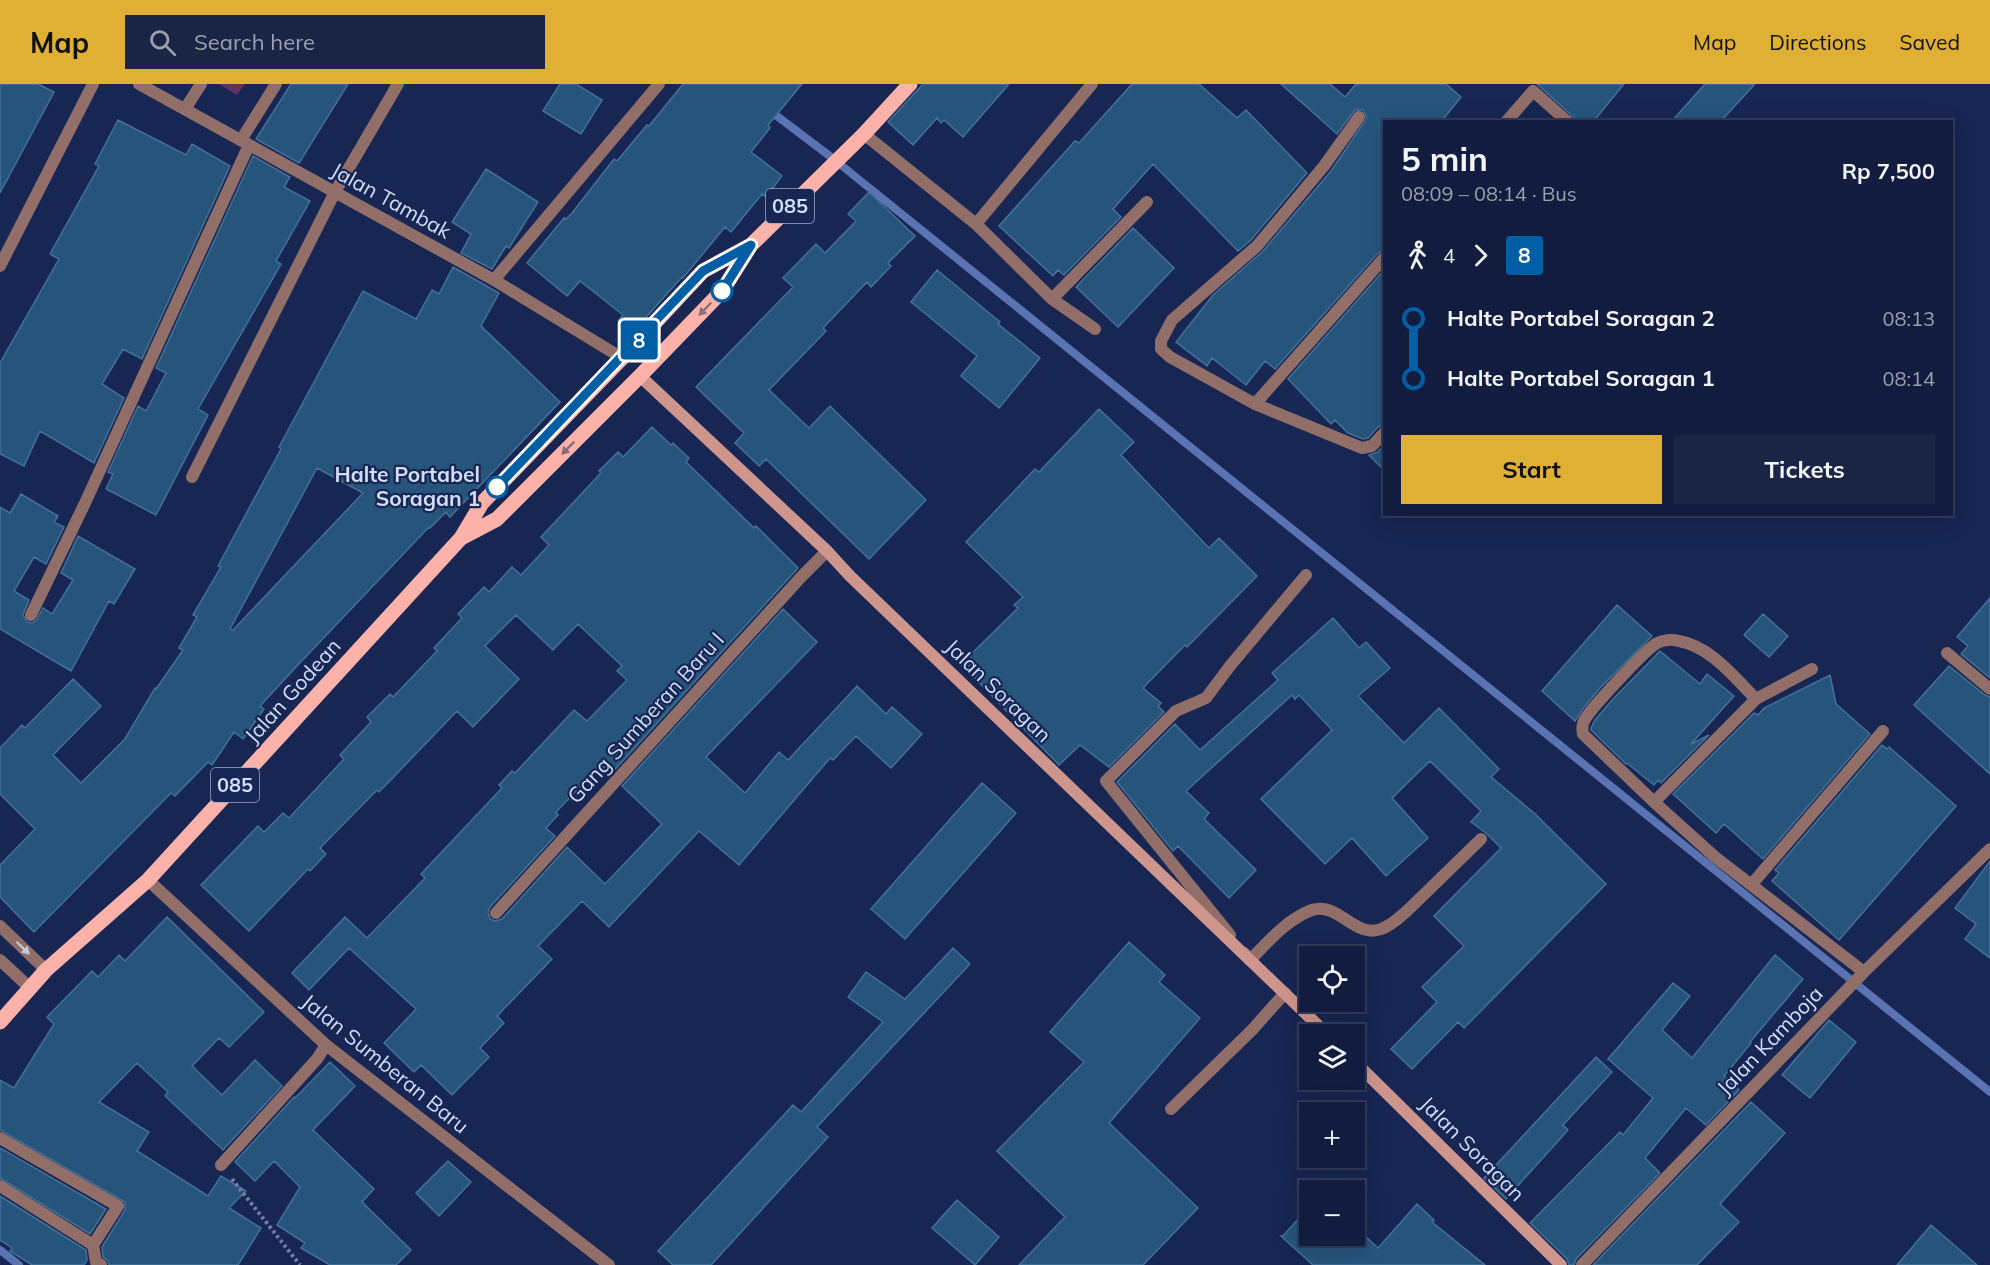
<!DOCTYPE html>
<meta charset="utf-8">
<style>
body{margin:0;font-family:Mulish,sans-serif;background:#1a2545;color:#f1f3f6;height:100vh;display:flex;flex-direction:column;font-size:22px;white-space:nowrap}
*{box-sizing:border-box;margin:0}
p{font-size:20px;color:#9ca1b0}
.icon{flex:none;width:33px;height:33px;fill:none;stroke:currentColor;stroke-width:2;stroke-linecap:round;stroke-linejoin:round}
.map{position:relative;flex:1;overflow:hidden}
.drawer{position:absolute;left:1383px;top:36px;width:570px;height:396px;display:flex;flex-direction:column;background:#111c3e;border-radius:0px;box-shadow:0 6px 24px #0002,0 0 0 2px #303a58}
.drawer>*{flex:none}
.badge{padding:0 12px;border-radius:4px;font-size:21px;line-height:39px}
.buttons{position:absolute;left:1299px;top:862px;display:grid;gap:12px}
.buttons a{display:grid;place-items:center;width:66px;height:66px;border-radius:0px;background:#111c3e;box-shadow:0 6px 24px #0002,0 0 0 2px #303a58;font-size:30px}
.map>.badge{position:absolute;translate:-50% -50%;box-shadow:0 0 0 3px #fff}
.legs{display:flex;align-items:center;gap:9px;height:66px;padding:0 18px;font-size:20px}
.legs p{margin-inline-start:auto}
.overview{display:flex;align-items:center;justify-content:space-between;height:102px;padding:0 18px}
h1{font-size:33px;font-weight:700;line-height:45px}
.action{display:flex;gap:12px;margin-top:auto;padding:12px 18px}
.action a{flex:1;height:69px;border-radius:0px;background:#dfb034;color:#111;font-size:24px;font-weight:700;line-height:69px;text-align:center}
.action a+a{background:#1a2545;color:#f1f3f6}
ul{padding:0 18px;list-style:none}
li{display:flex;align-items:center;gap:21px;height:60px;font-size:22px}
li i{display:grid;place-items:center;width:9px;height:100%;margin:0 8px;background:currentColor}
li i::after{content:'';width:15px;height:15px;margin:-8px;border:4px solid;border-radius:50%;background:#111c3e}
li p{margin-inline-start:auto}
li:first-child i{background:linear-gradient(#0000 50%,currentColor 0)}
li:last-child i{background:linear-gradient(currentColor 50%,#0000 0)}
header{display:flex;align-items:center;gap:36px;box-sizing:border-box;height:84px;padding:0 30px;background:#dfb034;color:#111}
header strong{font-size:28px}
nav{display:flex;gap:33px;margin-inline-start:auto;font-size:21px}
.search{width:420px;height:54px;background:#1a2545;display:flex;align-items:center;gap:15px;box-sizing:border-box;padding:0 21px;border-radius:0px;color:#9ca1b0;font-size:22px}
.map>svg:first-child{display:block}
</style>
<header>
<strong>Map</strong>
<div class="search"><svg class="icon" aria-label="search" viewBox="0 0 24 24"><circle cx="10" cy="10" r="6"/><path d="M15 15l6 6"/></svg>Search here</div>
<nav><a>Map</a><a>Directions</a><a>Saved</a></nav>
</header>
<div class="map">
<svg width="1990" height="1181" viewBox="0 0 1990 1181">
<rect width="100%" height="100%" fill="#172652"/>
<path fill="#613261" d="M219,0H245L237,11Z"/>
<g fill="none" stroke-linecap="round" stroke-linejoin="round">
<path stroke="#5a73b3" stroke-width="8" d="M769,26L831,73L1990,1008
M0,1166L19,1181"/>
</g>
<path fill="#26547b" stroke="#43719a" stroke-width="1.5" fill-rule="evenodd" d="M0,0H38L54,8L0,109Z
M291,0H348L299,79L256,55Z
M560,0H576L602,16L581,50L543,27Z
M683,0H802L768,41L770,44L751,68L782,92L766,113L762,110L731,148L725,143L683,194L682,193L633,248L618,237L623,231L580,197L567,212L527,179L564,134L566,135L572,129L614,75L617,77L647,41L649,42Z
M923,0H1009L963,53L944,36L941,39L937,34L913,61L888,38Z
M1132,0H1199L1237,34L1246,26L1307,89L1251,156L1238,167L1153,80L1113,125L1121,133L1064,191L1058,186L1053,192L999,142L1075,57L1079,59Z
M1281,0H1330L1345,13L1356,0H1446L1461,13L1441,38H1384V166L1378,169L1275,285L1265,277L1246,301L1212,274L1207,282L1176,258L1213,211L1263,167L1331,87L1367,34L1363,26H1355L1337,50Z
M1537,0H1624L1593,38H1579Z
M1705,0H1755L1720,38H1671Z
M118,36L186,71L192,60L230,82L142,275L123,265L102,300L124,314L94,379L40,347L24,382L0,370V279L59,175L50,170L99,82L95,80Z
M253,72L290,93L284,103L310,117L276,177L281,180L198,325L208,331L156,431L106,405L113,390L108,388L138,322L146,327L166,289L156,284Z
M486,85L538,118L509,164L506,162L492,185L461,169L471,150L452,138Z
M869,108L915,152L888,179L891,182L871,203L867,198L823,244L826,247L769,306L809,344L830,322L926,416L869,475L766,375L759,382L735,359L744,349L696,303L793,203L783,194L816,160L825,169L856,137L848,130Z
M1133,144L1174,184L1118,243L1076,203Z
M453,183L499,209L481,242L560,318L450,433L446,428L430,444L429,443L296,583L260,622L264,625L243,655L234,648L212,681L208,678L175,712L171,709L34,848L0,813V781L35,745L0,710V664L22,641L25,644L73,595L101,622L53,671L81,699L125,655L155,604L156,605L183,566L179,564L197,533L193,531L221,483L218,482L281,365L279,363L363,207L416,235L432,206L439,210ZM317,384L363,409L233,546L230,545Z
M937,186L1000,238L998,240L1040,274L999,324L961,292L977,272L911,218Z
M1384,186V341L1378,343L1368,354L1363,355L1348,349L1335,336L1331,340L1288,295Z
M1099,325L1134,358L1121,371L1209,464L1219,454L1257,492L1187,563L1185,561L1143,604L1161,619L1158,622L1164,628L1109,683L1080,661L1059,681L961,580L1018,524L1014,521L1023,513L966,458L1035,385L1039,388Z
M652,343L671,361L673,359L689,374L686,378L754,444L756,442L798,484L610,691L601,681L556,728L558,731L546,744L555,752L490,823L488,828L490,835L495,837L502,835L567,763L605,800L662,740L622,702L783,525L817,558L706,673L745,709L779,668L788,676L857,602L886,630L892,623L922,650L891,684L856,652L833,676L830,674L739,781L699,747L609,843L582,817L538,862L552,875L497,932L504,939L480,964L489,973L452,1011L421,981L414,988L384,959L416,925L349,864L309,906L292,889L345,833L367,854L425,794L421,790L502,704L499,701L512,687L515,689L574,626L587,637L627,596L617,587L622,582L578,540L553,566L516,531L485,562L519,595L473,643L457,627L379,708L377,706L320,764L326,770L310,787L308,785L249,847L201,801L258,742L264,748L283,729L289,734L344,675L340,671L371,638L367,633L390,610L393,613L437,567L434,564L462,534L458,530L484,503L489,508L512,483L521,491L549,461L541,453L601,389L599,387L618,368L623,373Z
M1384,361V386L1369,371L1378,368Z
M21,410L58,432L54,438L64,443L46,480L34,473L14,507L29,516L23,531L27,538L32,539L36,537L43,524L52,530L73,496L61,489L78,452L135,485L114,520L109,517L71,587L0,545V423L10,429Z
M1990,514V594L1961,570L1968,562L1957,553Z
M1617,521L1652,552L1600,604L1582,626L1575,637L1542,607Z
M1763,530L1788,552L1769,573L1744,551Z
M1333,534L1359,564L1366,558L1390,584L1358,612L1404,659L1439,624L1499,685L1491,693L1534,729L1606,800L1464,944L1458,938L1412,985L1391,965L1437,918L1422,903L1464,862L1434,832L1501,764L1486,749L1471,738L1481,727L1430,677L1392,714L1428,754L1386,792L1352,754L1325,780L1261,715L1332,646L1299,611L1295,615L1292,611L1186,707L1209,729L1204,735L1256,786L1229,814L1178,762L1173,767L1117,698L1175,640L1200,666L1278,596L1272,589Z
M1660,567L1700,600L1707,590L1734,612L1691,660L1709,651L1661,699L1658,696L1654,701L1628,680H1626L1591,646V644L1595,636L1613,615Z
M1949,582L1985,611L1990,613V690L1914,621Z
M1830,591L1836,620L1870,650L1763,775L1724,740L1716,749L1673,710L1754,629L1758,631L1764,624Z
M1882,661L1887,665L1889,663L1956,722L1839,856L1772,797L1779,789L1775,786Z
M982,699L1016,729L905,855L871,825Z
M1990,777V874L1965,855L1976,840L1955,824Z
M167,833L264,928L229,963L219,954L192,982L222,1011L255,976L282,1002L223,1066L165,1012L168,1008L137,979L99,1018L149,1048L137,1067L208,1112L221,1092L246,1107L229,1124L261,1144L238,1181H109L108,1177L103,1173L102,1163L125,1126V1118L0,1046V996L14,1004L54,940L47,933L92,887L98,893L119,871L125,877Z
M1129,858L1165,891L1159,898L1200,934L1109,1039L1198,1124L1143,1181H1019L1065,1133L997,1067L1084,978L1050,948Z
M953,864L970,880L817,1043L828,1053L711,1181H673L658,1167L793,1021L801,1028L883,938L848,913L866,888L905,915Z
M1775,871L1803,895L1750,958L1751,959L1724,992L1739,1006L1706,1041L1686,1024L1645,1074L1660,1089L1576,1175L1574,1181H1569L1567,1175L1530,1139L1620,1048L1623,1051L1653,1014L1608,975L1673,899L1690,912L1662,946L1692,974Z
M1829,936L1856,958L1810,1014L1782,991Z
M1596,973L1612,988L1563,1041L1568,1046L1506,1115L1484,1094Z
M330,978L355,1002L313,1046L374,1105L362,1118L411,1166L396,1181H330L301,1164L305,1159L277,1141L300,1103L274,1077L255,1097L235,1078L294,1013L295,1014Z
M1751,1018L1785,1049L1720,1120L1739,1138L1697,1181H1593Z
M0,1064L106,1125L90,1150L0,1094Z
M448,1077L471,1098L439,1132L416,1109Z
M0,1112L86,1166L87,1176L84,1181H32L10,1167L12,1164L0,1156Z
M957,1116L999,1153L975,1181L932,1144Z
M1417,1120L1434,1136L1432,1138L1485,1181H1313L1281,1152H1283L1310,1122V1152H1365L1378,1164Z
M1931,1141L1977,1181H1897Z"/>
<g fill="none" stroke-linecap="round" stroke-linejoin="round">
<path stroke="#717ea3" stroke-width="4" stroke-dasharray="3 3" stroke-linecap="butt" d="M232,1095L300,1181"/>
<path stroke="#926e69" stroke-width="12" d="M185,25L201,0
M864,50L976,140L1092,0
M241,56L276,0
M976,140L1052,215L1095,245
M1052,215L1147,118
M1255,320L1170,273L1161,265V257L1172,236L1257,162L1324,82L1359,33
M192,393L335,108
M496,829L802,492L827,467
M1230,851L1106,697L1176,627L1206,614L1230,582L1306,491
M1244,869L1250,876C1268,858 1287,835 1312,826C1338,817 1355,855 1381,845C1391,842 1400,833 1408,826L1481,755
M1171,1025L1252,946L1285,909
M0,1054L118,1122L93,1161
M221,1081L317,975L326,961
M0,1102L93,1161L96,1178L101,1181"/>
<path stroke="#926e69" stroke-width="12" d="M139,0L494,196L622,274
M1506,38L1533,7L1568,38
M335,108L398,0
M1384,174L1255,320L1362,364L1372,362L1384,349
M0,182L93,0
M494,196L659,0
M31,531L85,419L249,61
M1947,569L1990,605
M1756,615C1735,594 1710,562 1679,557C1672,555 1663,556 1657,559C1646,565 1589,626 1584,637C1582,641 1582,645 1583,650L1654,718L1715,773L1864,888
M1654,718L1756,615L1812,585
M148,796L326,961L609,1181
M1752,800L1883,647
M0,842L46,886
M0,876L30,904
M1582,1181L1864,888L1990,765"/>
<path stroke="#ce958d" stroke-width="12" d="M640,292L827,467L850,492L1328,951
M1354,977L1561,1181"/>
<path stroke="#fcb2a9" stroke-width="15" d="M461,454L497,435L640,292L722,207L751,161L864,50L910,0
M0,938L46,886L148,796L461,454L482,419L622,274L703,187L751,161"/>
</g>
<defs><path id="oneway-solid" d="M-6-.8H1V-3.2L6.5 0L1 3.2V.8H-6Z" transform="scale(1.5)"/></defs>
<g fill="#8a6c7e">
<use href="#oneway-solid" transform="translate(705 225) rotate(134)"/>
<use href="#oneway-solid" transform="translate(568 364) rotate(135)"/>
</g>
<use fill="#c4c7dc" href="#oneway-solid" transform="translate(23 864) rotate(44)"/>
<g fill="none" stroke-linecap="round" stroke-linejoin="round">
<g stroke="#fff" stroke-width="14">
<path id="line-1" d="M497,403L703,187L751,161L722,207"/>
</g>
<use href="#line-1" stroke="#005ea5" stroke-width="9"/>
</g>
<g fill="#fff" stroke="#005ea5" stroke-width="3">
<circle cx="722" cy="207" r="10"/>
<circle cx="497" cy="403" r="10"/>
</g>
<g text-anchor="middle" stroke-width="4.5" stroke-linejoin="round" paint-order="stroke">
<g fill="#172652" stroke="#99a6c7" stroke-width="1.5">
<rect x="766" y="105" width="48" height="34" rx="4.5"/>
<rect x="211" y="684" width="48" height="34" rx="4.5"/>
</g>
<g font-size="20" font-weight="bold" fill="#d1ddf9">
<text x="790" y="129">085</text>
<text x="235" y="708">085</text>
</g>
<g font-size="21" fill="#d1ddf9" stroke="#172652">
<text transform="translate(391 117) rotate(29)" y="7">Jalan Tambak</text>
<text transform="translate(293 607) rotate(-48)" y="7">Jalan Godean</text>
<text transform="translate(998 607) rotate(44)" y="7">Jalan Soragan</text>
<text transform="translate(646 634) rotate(-48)" y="7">Gang Sumberan Baru I</text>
<text transform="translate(1770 957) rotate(-46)" y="7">Jalan Kamboja</text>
<text transform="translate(385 980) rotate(39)" y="7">Jalan Sumberan Baru</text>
<text transform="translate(1472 1065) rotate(45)" y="7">Jalan Soragan</text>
</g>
<g font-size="21" font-weight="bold" fill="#d1ddf9" stroke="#172652" text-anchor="end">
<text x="480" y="398">Halte Portabel<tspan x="480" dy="24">Soragan 1</tspan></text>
</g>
</g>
</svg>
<div class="buttons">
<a><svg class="icon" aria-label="locate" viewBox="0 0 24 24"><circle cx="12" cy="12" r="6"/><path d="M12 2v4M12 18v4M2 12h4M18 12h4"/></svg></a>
<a><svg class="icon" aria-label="layers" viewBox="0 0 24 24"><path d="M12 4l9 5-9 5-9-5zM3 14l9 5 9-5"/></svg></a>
<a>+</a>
<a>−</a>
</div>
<b class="badge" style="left:639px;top:256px;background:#005ea5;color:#fff">8</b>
<section class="drawer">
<div class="overview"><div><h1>5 min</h1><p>08:09 – 08:14 · Bus</p></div><b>Rp 7,500</b></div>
<div class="legs"><svg class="icon" aria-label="walk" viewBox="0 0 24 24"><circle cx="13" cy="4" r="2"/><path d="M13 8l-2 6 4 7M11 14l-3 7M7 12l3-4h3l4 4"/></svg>4<svg class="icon" aria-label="forward" viewBox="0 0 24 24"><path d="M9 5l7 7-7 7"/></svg><b class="badge" style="background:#005ea5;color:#fff">8</b></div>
<ul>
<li><i style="color:#005ea5"></i><b>Halte Portabel Soragan 2</b><p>08:13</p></li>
<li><i style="color:#005ea5"></i><b>Halte Portabel Soragan 1</b><p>08:14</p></li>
</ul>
<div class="action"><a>Start</a><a>Tickets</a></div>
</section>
</div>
